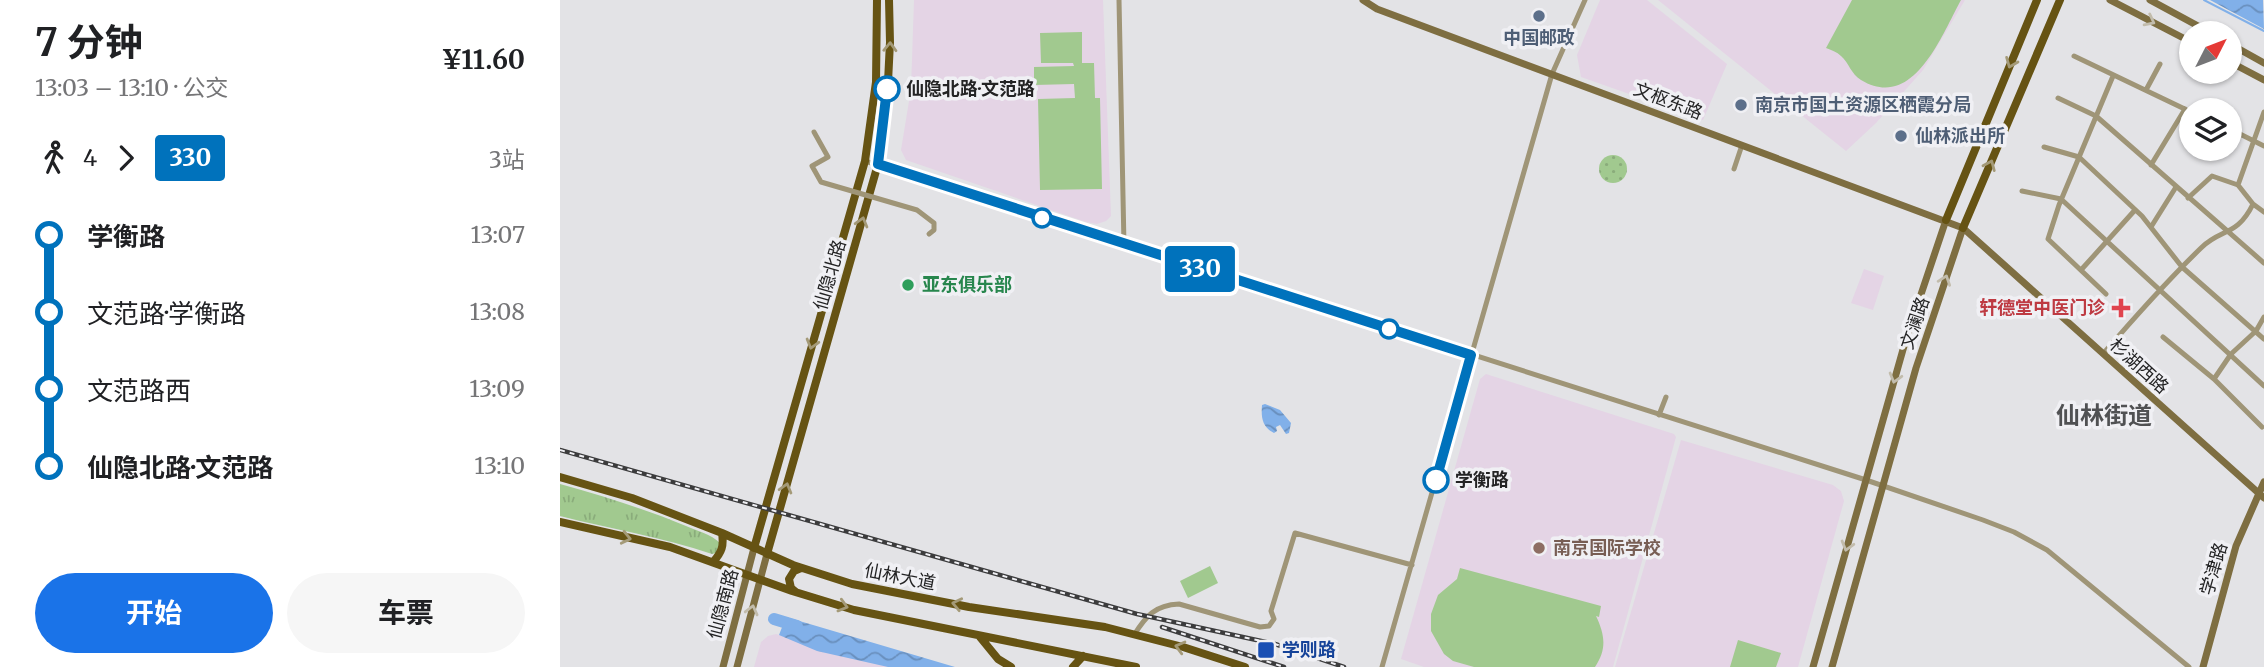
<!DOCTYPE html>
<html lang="zh">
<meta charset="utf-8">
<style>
body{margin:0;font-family:Merriweather,"Noto Sans SC",serif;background:#f6f6f6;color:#202124;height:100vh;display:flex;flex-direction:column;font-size:26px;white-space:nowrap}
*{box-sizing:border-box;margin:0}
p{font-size:23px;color:#757577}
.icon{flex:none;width:38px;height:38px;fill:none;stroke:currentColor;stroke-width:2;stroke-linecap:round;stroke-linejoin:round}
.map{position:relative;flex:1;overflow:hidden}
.side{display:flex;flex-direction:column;background:#fff;width:560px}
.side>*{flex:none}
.badge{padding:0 14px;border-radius:5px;font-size:24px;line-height:46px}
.needle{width:46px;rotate:48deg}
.controls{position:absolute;left:1619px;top:21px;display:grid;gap:14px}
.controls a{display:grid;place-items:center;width:63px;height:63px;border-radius:50%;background:#fff;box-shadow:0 2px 5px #0004;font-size:35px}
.map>.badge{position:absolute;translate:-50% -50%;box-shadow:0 0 0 4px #fff}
.legs{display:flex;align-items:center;gap:10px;height:77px;padding:0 35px;font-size:23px}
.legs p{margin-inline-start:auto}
.head{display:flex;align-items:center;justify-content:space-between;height:119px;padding:0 35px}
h1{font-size:38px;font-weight:700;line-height:52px}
.primary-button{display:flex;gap:14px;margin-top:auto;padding:14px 35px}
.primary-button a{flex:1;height:80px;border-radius:42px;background:#1a73e8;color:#fff;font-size:28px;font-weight:700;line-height:80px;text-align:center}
.primary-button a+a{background:#f6f6f6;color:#202124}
ul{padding:0 35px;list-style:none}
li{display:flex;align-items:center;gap:24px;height:77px;font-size:26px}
li i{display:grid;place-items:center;width:10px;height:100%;margin:0 9px;background:currentColor}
li i::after{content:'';width:18px;height:18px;margin:-9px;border:5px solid;border-radius:50%;background:#fff}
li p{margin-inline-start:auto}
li:first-child i{background:linear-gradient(#0000 50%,currentColor 0)}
li:last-child i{background:linear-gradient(currentColor 50%,#0000 0)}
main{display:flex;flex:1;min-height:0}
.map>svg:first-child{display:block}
</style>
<main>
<section class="side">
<div class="head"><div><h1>7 分钟</h1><p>13:03 – 13:10 · 公交</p></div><b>¥11.60</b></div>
<div class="legs"><svg class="icon" aria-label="walk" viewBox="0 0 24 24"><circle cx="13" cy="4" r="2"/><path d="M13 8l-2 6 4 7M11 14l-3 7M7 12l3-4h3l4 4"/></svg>4<svg class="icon" aria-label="forward" viewBox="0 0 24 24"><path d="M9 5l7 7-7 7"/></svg><b class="badge" style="background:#0072bc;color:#fff">330</b><p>3站</p></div>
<ul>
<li><i style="color:#0072bc"></i><b>学衡路</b><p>13:07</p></li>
<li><i style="color:#0072bc"></i><span>文范路·学衡路</span><p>13:08</p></li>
<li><i style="color:#0072bc"></i><span>文范路西</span><p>13:09</p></li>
<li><i style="color:#0072bc"></i><b>仙隐北路·文范路</b><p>13:10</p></li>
</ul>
<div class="primary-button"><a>开始</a><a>车票</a></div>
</section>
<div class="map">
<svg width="1704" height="667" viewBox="0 0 1704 667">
<defs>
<pattern id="grass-tufts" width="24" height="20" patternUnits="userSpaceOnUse" patternTransform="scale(1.75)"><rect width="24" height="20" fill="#a1c98f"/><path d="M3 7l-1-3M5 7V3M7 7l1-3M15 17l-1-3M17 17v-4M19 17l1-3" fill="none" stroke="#8aac7b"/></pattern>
<pattern id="park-dots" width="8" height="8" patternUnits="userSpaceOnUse" patternTransform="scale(1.75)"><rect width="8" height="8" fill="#a1c98f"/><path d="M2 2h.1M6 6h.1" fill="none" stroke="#8aac7b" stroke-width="1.8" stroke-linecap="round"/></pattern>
<pattern id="water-waves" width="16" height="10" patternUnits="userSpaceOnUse" patternTransform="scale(1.75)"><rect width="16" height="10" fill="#81b0e9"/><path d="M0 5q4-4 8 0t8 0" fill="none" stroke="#698fbd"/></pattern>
</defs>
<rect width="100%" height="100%" fill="#e3e3e6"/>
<path fill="#e4d4e5" d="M354,0H543L551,216L546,221L537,224L526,222L346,160L341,150L351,89Z
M1040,0H1087L1167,64L1143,120L1021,77L1017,55Z
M1098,0H1405L1363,70L1316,123L1286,151Z
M1304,269L1324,276L1313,310L1291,303Z
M926,374L1114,434L1116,437L1053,667H864L841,659L920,379Z
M1121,440L1273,485L1281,491L1284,501L1238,667H1055Z
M216,634L336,667H194L201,642L208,636Z"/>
<path fill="url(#grass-tufts)" d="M0,484C43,496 85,509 126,526C137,531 151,534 160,543L156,553L152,554C102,537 51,529 0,516Z"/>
<path fill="url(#park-dots)" d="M1039 169a14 14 0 1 1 28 0a14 14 0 1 1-28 0Z"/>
<path fill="#a1c98f" d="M1292,0H1401C1382,34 1354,112 1301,80C1291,74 1289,63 1281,56C1277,52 1271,50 1266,48Z
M522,32V63H534L535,98H540L542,189L480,190L478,99L515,98L514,84L474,85V67L514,66L513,63H481L480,33Z
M650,566L658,583L628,598L620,581Z
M900,568L1041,606L1039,617L1036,616C1045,635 1047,649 1035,667H914L893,661L884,654L871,631V614L878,595L897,579Z
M1178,640L1221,653L1216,667H1170Z"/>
<path fill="url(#water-waves)" d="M1650,0H1703L1704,29Z
M705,404L720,410L731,423L729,433L726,434L720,425L716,427L717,431L714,433C702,427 701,417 702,405Z
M226,617L395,667H328L257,651L219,635Z"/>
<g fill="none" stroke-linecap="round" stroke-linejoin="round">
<path stroke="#81b0e9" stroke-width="2" d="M1644,0L1704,31"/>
<path stroke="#81b0e9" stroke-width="12" d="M214,619L237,626"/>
<path stroke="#9f9577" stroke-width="5" d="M559,0L564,245
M1514,56L1631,112
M1586,90L1600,64
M1498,98L1536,116L1704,263
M1670,129L1704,146
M1484,147L1519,157L1582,216L1622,267L1704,339
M305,161L1306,480L1423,520L1454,532L1487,550L1629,667
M1591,165L1625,109
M1174,169L1182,145
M1462,191L1501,199L1704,386
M1628,198L1652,176L1678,185
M1693,204L1704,212
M1591,227L1616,187
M1521,270L1575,210
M1546,294L1488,239L1499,205L1553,76
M1603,337L1654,379L1702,427
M1543,354C1574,318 1606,282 1641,248C1661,228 1677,237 1693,204L1678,185L1704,112
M1654,379L1671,354L1696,331L1704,317
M1099,415L1106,397
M574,635C586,616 595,605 619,604L700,627L709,626L714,619L711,611L735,533L852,565
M822,667L992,74L1025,0"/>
<path stroke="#7e6e41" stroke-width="7" d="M803,0L817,9L1403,228L1704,498
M1550,0L1631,42
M1590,0L1651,33
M1670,44L1704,63
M1670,62L1704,80
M163,667L194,548
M177,667L207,554
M1253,667L1346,339L1386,220
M1272,667L1356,368L1403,228
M1643,667L1676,546L1704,482"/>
<path stroke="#665313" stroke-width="8" d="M1386,220L1477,0
M1403,228L1500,0
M0,477L72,498L162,533L233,565L292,584L409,607L545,627L623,647L685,667
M0,522L110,547L232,591L294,610L576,667
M194,548L305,161L316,82L317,0
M207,554L318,164L328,82L330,42L329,0
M153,562C162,552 164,546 162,533
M236,592L231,588L229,579L234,571L241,568
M420,637L438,659L451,667
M513,667L523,656"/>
<g stroke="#3c3c3d" stroke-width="4.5">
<path id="rail" d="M0,450L577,614L715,644L784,667
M602,627L724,667"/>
</g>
<use href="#rail" stroke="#f0f0f4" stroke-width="2" stroke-dasharray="5" stroke-linecap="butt"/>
<path stroke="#9f9577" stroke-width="5" d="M254,132L268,157L252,166L261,182L357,210L374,223V230L369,234"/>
</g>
<defs><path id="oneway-chevron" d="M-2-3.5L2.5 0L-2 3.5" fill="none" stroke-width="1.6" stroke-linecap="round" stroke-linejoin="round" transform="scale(1.75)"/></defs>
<g stroke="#c2bcac">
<use href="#oneway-chevron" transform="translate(1590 21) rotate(27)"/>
<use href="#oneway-chevron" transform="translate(1385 280) rotate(-71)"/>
<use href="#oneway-chevron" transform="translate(1335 378) rotate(106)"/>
<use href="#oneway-chevron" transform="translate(1287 546) rotate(106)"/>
<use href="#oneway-chevron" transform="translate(192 610) rotate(-76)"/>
</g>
<g stroke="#a49a78">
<use href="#oneway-chevron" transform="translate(330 47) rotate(-88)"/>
<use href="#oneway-chevron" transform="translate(1451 63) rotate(112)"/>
<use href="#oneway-chevron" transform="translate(1430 165) rotate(-67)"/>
<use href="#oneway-chevron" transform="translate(302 222) rotate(-74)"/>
<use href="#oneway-chevron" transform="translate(252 344) rotate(106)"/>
<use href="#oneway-chevron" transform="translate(226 488) rotate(-74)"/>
<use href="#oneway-chevron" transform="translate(66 538) rotate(13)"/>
<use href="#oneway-chevron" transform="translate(397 604) rotate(-168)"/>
<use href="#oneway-chevron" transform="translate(283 606) rotate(16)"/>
<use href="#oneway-chevron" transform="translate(620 647) rotate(-165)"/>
</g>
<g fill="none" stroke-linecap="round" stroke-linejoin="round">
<g stroke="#fff" stroke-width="16">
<path id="line-1" d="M327,89L318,164L911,355L876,480"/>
</g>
<use href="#line-1" stroke="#0072bc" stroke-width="10"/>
</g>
<g fill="#5c6f8a" stroke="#f0f0f4" stroke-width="2.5">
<circle cx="979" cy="16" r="7"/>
<circle cx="1181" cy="105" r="7"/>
<circle cx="1341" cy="136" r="7"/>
</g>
<g fill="#fff" stroke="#0072bc" stroke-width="3.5">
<circle cx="327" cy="89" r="12"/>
<circle cx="482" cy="218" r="9"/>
<circle cx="829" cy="329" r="9"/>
<circle cx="876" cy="480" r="12"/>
</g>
<circle fill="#2e9e5b" stroke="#f0f0f4" stroke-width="2.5" cx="348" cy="285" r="7"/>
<path fill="#e0444e" stroke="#f0f0f4" stroke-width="2.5" d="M1557.5 297.5h7v7h7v7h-7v7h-7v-7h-7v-7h7z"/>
<circle fill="#8d6e63" stroke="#f0f0f4" stroke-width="2.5" cx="979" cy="548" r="7"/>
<rect fill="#1a4fb4" stroke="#f0f0f4" stroke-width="2.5" x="697" y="641" width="18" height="18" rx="3.5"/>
<g text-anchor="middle" stroke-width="7" stroke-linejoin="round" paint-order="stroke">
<g font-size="18" font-weight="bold" fill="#4e5e75" stroke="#f0f0f4" text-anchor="start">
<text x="979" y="44" text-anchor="middle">中国邮政</text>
<text x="1195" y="111">南京市国土资源区栖霞分局</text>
<text x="1355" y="142">仙林派出所</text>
</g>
<g font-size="18" font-weight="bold" fill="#232324" stroke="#f0f0f4" text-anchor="start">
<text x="346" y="95">仙隐北路·文范路</text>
<text x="895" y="486">学衡路</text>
</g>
<g font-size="18" fill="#232324" stroke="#f0f0f4">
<text transform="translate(1108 101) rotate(21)" y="6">文枢东路</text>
<text transform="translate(270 275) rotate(-74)" y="6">仙隐北路</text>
<text transform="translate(1355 323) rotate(-71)" y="6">文澜路</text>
<text transform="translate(1579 366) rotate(42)" y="6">杉湖西路</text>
<text transform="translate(1654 569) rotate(-74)" y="6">学津路</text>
<text transform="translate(340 577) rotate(11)" y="6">仙林大道</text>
<text transform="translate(163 604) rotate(-75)" y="6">仙隐南路</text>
</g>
<g font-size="18" font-weight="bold" fill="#27864d" stroke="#f0f0f4" text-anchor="start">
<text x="362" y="291">亚东俱乐部</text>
</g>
<g font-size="18" font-weight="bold" fill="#be3a42" stroke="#f0f0f4" text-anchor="end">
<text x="1545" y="314">轩德堂中医门诊</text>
</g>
<g font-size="18" font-weight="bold" fill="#785e54" stroke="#f0f0f4" text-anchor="start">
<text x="993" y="554">南京国际学校</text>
</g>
<g font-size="18" font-weight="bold" fill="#164399" stroke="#f0f0f4" text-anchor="start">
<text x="722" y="656">学则路</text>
</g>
<g font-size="24" font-weight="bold" fill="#505153" stroke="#f0f0f4">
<text x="1544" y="424">仙林街道</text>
</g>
</g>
</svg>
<div class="controls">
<a><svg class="needle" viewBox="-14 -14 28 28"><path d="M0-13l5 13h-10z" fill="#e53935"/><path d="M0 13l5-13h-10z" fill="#757577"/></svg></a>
<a><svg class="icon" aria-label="layers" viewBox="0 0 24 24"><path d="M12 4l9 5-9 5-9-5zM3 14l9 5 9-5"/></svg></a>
</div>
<b class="badge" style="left:640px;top:269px;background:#0072bc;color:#fff">330</b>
</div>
</main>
